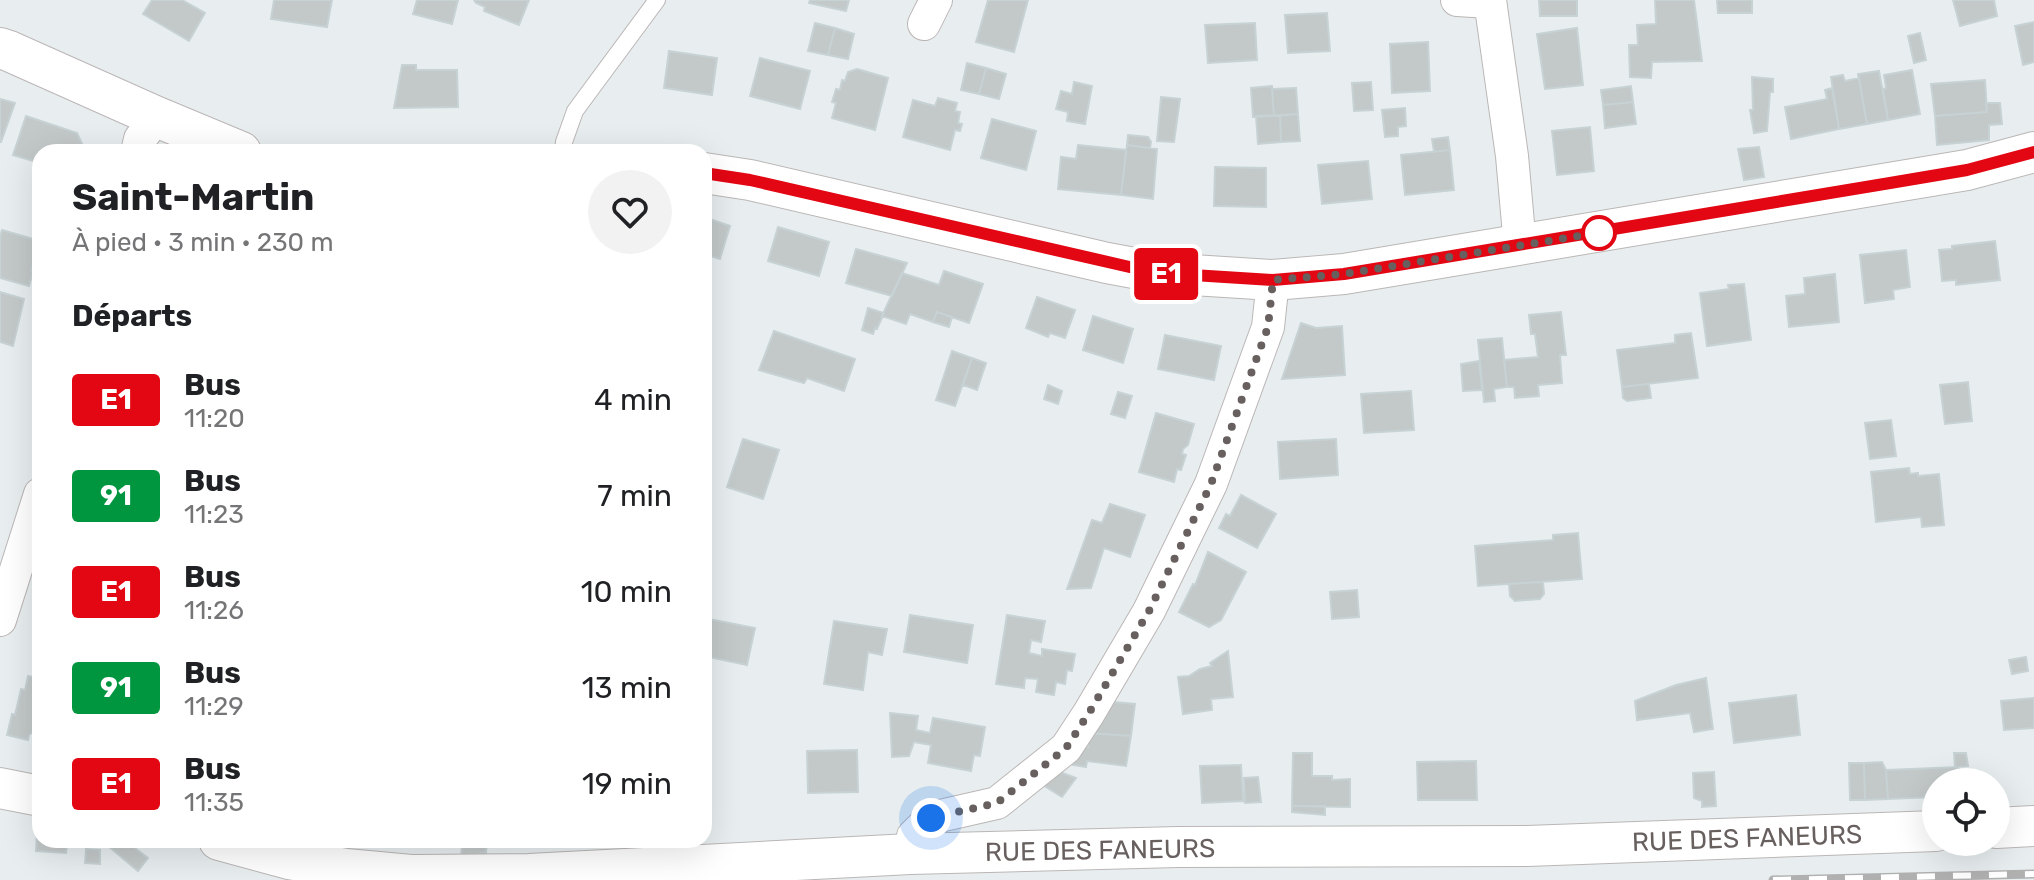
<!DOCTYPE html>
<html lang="fr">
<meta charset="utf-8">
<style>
body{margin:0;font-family:Rubik,sans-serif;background:#f2f2f2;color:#202124;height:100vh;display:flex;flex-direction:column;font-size:30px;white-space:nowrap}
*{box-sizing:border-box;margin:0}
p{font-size:26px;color:#757577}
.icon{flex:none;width:44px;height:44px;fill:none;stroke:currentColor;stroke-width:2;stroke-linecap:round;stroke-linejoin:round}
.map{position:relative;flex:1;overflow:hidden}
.details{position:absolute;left:32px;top:144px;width:680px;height:704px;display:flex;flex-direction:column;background:#fff;border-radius:24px;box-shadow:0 8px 32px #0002}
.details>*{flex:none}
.badge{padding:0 16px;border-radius:6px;font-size:28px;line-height:52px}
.buttons{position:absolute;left:1922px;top:768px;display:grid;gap:16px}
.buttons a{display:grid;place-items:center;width:88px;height:88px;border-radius:50%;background:#fff;box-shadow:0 8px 32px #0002;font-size:40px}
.you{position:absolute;width:40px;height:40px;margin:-20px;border:6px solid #fff;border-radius:50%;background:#1a73e8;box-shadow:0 0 0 12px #1a73e833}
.map>.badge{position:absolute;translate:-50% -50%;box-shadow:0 0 0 4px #fff}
h2{padding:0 40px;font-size:30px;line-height:72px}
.round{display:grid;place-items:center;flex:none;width:84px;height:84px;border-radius:42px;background:#f2f2f2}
.overview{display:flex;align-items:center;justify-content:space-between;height:136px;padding:0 40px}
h1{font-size:38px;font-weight:700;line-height:60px}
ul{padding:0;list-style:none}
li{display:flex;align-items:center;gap:24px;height:96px;padding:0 40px}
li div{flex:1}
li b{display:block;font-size:30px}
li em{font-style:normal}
li .badge{min-width:88px;font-weight:700;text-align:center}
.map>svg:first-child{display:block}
</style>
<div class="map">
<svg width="2034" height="880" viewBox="0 0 2034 880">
<rect width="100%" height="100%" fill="#e8eef0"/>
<path fill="#c3c8c9" stroke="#c7d2d5" stroke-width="2" d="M152,0H182L205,13L189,41L143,14Z
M274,0H332L327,27L271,19Z
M417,0H458L452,24L413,14Z
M474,0H529L519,25L484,11L485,7L476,3Z
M810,0H849L846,11L809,3Z
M988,0H1028L1014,52L976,42Z
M1539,0H1577V16H1540Z
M1655,0H1694L1702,61L1652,62L1651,78L1630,77L1629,45H1638L1637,25L1656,24Z
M1717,0H1752V13H1718Z
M1953,0H1994L1997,16L1960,26Z
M1327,13L1330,51L1288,53L1285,15Z
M2034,22V62L2023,65L2015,26Z
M815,23L835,28L828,55L808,51Z
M1255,23L1257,60L1208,63L1205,25Z
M835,28L854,34L848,59L828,55Z
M1577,28L1583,85L1545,89L1537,34Z
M1920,33L1926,60L1914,63L1908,36Z
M1428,42L1430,91L1392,93L1390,44Z
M669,51L717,58L712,95L664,88Z
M760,58L810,71L800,109L750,96Z
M967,63L986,68L979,94L961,90Z
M402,65H416V70H457L458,107L394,108Z
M986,68L1006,74L999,99L979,94Z
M857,69L888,78L875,130L832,118L836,103L832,102L836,89L840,90L842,80L845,81L848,72Z
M1912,70L1920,114L1888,120L1883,89L1886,88L1884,75Z
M1879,71L1888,120L1867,124L1858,74Z
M1843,75L1845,81L1859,78L1867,124L1839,129L1831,77Z
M1752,77L1773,79V92H1770L1767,131L1754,133L1750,110H1753Z
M1985,80L1987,112L1935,116L1931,84Z
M1074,82L1092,86L1085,124L1067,121L1068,112L1056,109L1061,91L1072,94Z
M1371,82L1373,110L1354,111L1352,83Z
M1272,86L1274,116L1253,117L1251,88Z
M1631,86L1633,102L1603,105L1601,90Z
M1296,88L1298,114L1274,116L1272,89Z
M1832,88L1839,129L1791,139L1785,107L1827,99L1825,90Z
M1161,97L1180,99L1174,142L1157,141Z
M938,98L957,103L955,111L960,112L958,123L962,124L960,131L955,130L950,150L903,137L913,100L935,106Z
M0,99L15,103L1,142H0Z
M1633,102L1636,124L1605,128L1603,105Z
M1986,103H2000L2002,124L1989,125V140L1937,145L1935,116L1987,112Z
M1405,108L1406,126L1398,127V136L1385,137L1382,110Z
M1298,114L1300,141L1281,142L1280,115Z
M1280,115L1281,142L1258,144L1256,116Z
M26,116L77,133L86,152H40V163L13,155Z
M992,119L1036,131L1026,170L981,158Z
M1590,127L1594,171L1557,175L1552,131Z
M1128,135L1148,137L1151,142L1150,148L1127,145Z
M1448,137L1450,150L1434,152L1432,139Z
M1078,145L1126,150L1121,195L1058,189L1061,157L1076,159Z
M1127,145L1157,149L1153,199L1121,195Z
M1759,147L1764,177L1744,180L1738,149Z
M1450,150L1454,190L1405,195L1401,155Z
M1368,161L1372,199L1322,204L1318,165Z
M1215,167L1266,168V207L1214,206Z
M704,217L730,226L720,259L704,254Z
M778,227L829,242L819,276L768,261Z
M2,230L40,241L31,271L33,272L29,286L0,278V237Z
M1995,241L2000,280L1956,285V280L1942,281L1939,250L1952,249V246Z
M856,249L907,263L892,296L846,283Z
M1906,250L1910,287L1893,290L1894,299L1865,303L1860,255Z
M944,271L983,284L969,323L937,312L933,322L910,314L906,324L882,316L902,273L939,285Z
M1835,274L1839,322L1789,327L1786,296L1805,294L1804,278Z
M1744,284L1751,340L1707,346L1700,293L1729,289L1728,285Z
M0,292L24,299L13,346L0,342Z
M1037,297L1075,310L1065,338L1050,333L1048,337L1026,328Z
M868,308L884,313L877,329L875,328L873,334L862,330Z
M937,312L952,317L949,327L933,322Z
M1561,312L1566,355H1560L1562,383L1538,385L1539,396L1515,398L1514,387H1507L1504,360L1538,357L1535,334H1531L1529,315Z
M1093,316L1133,329L1123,363L1083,350Z
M1301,323L1316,328L1342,326L1345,375L1282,379Z
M774,331L855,359L844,391L807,378L804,383L759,370Z
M1691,333L1698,378L1622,387L1617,350L1675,343V335Z
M1165,335L1221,346L1214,380L1158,369Z
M1502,338L1507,387L1494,389L1495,401L1484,402L1478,340Z
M952,351L972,358L955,406L936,400Z
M972,358L986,363L977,390L963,385Z
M1479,361L1482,390L1463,391L1461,364Z
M1968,382L1972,421L1945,424L1940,385Z
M1649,384L1651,398L1627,401L1623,398L1622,387Z
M1048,385L1062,391L1058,404L1044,399Z
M1411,391L1414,430L1364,433L1361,394Z
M1118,392L1132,396L1125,418L1111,414Z
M1156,413L1194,424L1188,445L1183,449L1182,454L1186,455L1181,470L1177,469L1174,482L1139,472Z
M1891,420L1896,456L1870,459L1865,423Z
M743,439L779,450L763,499L727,487Z
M1336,439L1338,475L1280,479L1278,442Z
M1909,468L1910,474L1918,473V476L1939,474L1944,525L1922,527L1921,517L1876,522L1871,472Z
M1241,495L1276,514L1257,548L1219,528L1226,514L1230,516Z
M1110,504L1145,515L1130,557L1104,548L1091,588L1067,589L1092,520L1102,523Z
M1578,533L1582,579L1478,586L1475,546L1553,540V535Z
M1208,552L1246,572L1221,620L1209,627L1179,612L1193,584L1195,585Z
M1543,582L1544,594L1540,599L1515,601L1510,596L1509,584Z
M1357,590L1359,617L1332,619L1330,592Z
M910,615L973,625L967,663L904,652Z
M1007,615L1045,621L1041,642L1031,640L1029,653L1042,656V649L1075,654L1072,671L1067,670L1065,684L1056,682L1054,695L1036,692L1038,679L1025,678L1024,688L996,684Z
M704,618L755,628L747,665L704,656Z
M834,621L887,629L882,655L868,652L863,690L824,684Z
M1228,651L1233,697L1211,699L1212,710L1183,714L1178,677L1189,676L1200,669L1212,666L1210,663Z
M2026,657L2028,671L2012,674L2009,660Z
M28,676L40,678V730L37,729L29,735L28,740L7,735L12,714L15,715L21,689L25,690Z
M1706,678L1713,729L1694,732L1690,713L1637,720L1635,701L1676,685Z
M1796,695L1800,735L1734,743L1729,703Z
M2034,698V728L2004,730L2001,701Z
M1103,701L1135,704L1131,736L1089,733Z
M890,713L918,716L916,730L930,733L933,718L985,727L980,756L974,755L971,771L928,763L931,745L914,742L909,756L892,757Z
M1089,733L1131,736L1126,766L1087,761L1086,767L1073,765L1075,747H1088Z
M857,750L858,792L808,793L807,751Z
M1293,753H1312V776H1332V780L1350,779V807L1292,806Z
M1954,753H1966L1968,766L1955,767Z
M1476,761L1477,800H1418L1417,762Z
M1882,762L1886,770L1888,799L1865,800L1864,763Z
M1849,763H1864L1865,800H1850Z
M1241,765L1243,801L1202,803L1200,766Z
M1959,767L1960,782H1936V797L1888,799L1886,770Z
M1052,769L1076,778L1062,797L1038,782Z
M1714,772L1716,806L1702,807V801L1694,798L1693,773Z
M1258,777L1261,802L1245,803L1244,778Z
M1292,806H1325V815L1292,812Z
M38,812L40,813V840H68L66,853L36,851Z
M110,840H124L148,858L138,871L108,846Z
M463,840H487L486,853L461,855Z
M86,849L100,850V864L85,863Z"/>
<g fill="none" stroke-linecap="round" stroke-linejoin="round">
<g stroke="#bbb6b5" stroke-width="18">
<path id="service" d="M563,152L564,142L575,111L657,0"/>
</g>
<g stroke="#bbb6b5" stroke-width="34">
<path id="minor" d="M1457,0L1490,2
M1490,0L1512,156L1520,246
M924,24L936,0
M137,152L140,139L157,117
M0,620L40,494
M910,854L913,836L931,818L997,803L1066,748L1089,713L1149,611L1211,484L1268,327L1273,280"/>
</g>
<g stroke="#bbb6b5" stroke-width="42">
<path id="tertiary" d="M0,48L9,51L157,117L241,152
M704,173L750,180L1107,263L1161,273L1273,280L1344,274L1967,170L2034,152
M0,788L40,796
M1996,828L2034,826
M219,840L289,859L346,869L411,875L529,874L910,854L1178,847L1527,846L1936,831"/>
</g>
<use href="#service" stroke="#fff" stroke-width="16"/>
<use href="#minor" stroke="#fff" stroke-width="32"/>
<use href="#tertiary" stroke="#fff" stroke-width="40"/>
<g stroke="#b1b0b0" stroke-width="9">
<path id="rail" d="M1773,880L2034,874"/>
</g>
<use href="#rail" stroke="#fff" stroke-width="6" stroke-dasharray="18" stroke-linecap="butt"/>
</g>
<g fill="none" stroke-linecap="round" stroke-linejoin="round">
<g stroke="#fff" stroke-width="18">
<path id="line" d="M704,173L750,180L1134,268L1161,273L1273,280L1344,274L1890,183L1967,170L2034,152"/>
</g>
<use href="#line" stroke="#e30613" stroke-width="12"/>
<path stroke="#67605f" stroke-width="8" stroke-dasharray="0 14.4" d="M931,818L997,803L1066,748L1089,713L1149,611L1211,484L1268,327L1273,280L1344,274L1610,231L1599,233"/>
</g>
<circle fill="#fff" stroke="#e30613" stroke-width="4" cx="1599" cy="233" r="16"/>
<g text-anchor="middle" stroke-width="6" stroke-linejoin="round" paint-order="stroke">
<g font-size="26" fill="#67605f" stroke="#fff">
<text transform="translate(1747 838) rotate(-2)" y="9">RUE DES FANEURS</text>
<text transform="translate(1100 850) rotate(-1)" y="9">RUE DES FANEURS</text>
</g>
</g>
</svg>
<div class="buttons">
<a><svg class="icon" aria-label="locate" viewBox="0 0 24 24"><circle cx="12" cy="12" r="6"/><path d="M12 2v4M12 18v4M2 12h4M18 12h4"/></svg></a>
</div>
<div class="you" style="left:931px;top:818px"></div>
<b class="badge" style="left:1166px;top:274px;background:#e30613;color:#fff">E1</b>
<section class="details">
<div class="overview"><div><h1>Saint-Martin</h1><p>À pied · 3 min · 230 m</p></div><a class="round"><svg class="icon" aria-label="heart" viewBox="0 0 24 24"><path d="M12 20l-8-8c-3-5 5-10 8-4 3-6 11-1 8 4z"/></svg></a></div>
<h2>Départs</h2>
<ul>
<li><span class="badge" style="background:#e30613;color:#fff">E1</span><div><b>Bus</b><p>11:20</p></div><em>4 min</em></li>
<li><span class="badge" style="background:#009640;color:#fff">91</span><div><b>Bus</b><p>11:23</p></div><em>7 min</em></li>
<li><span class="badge" style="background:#e30613;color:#fff">E1</span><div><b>Bus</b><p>11:26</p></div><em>10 min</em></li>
<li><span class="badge" style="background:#009640;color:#fff">91</span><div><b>Bus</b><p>11:29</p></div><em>13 min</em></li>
<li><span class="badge" style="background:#e30613;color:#fff">E1</span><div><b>Bus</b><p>11:35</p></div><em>19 min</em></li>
</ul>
</section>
</div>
